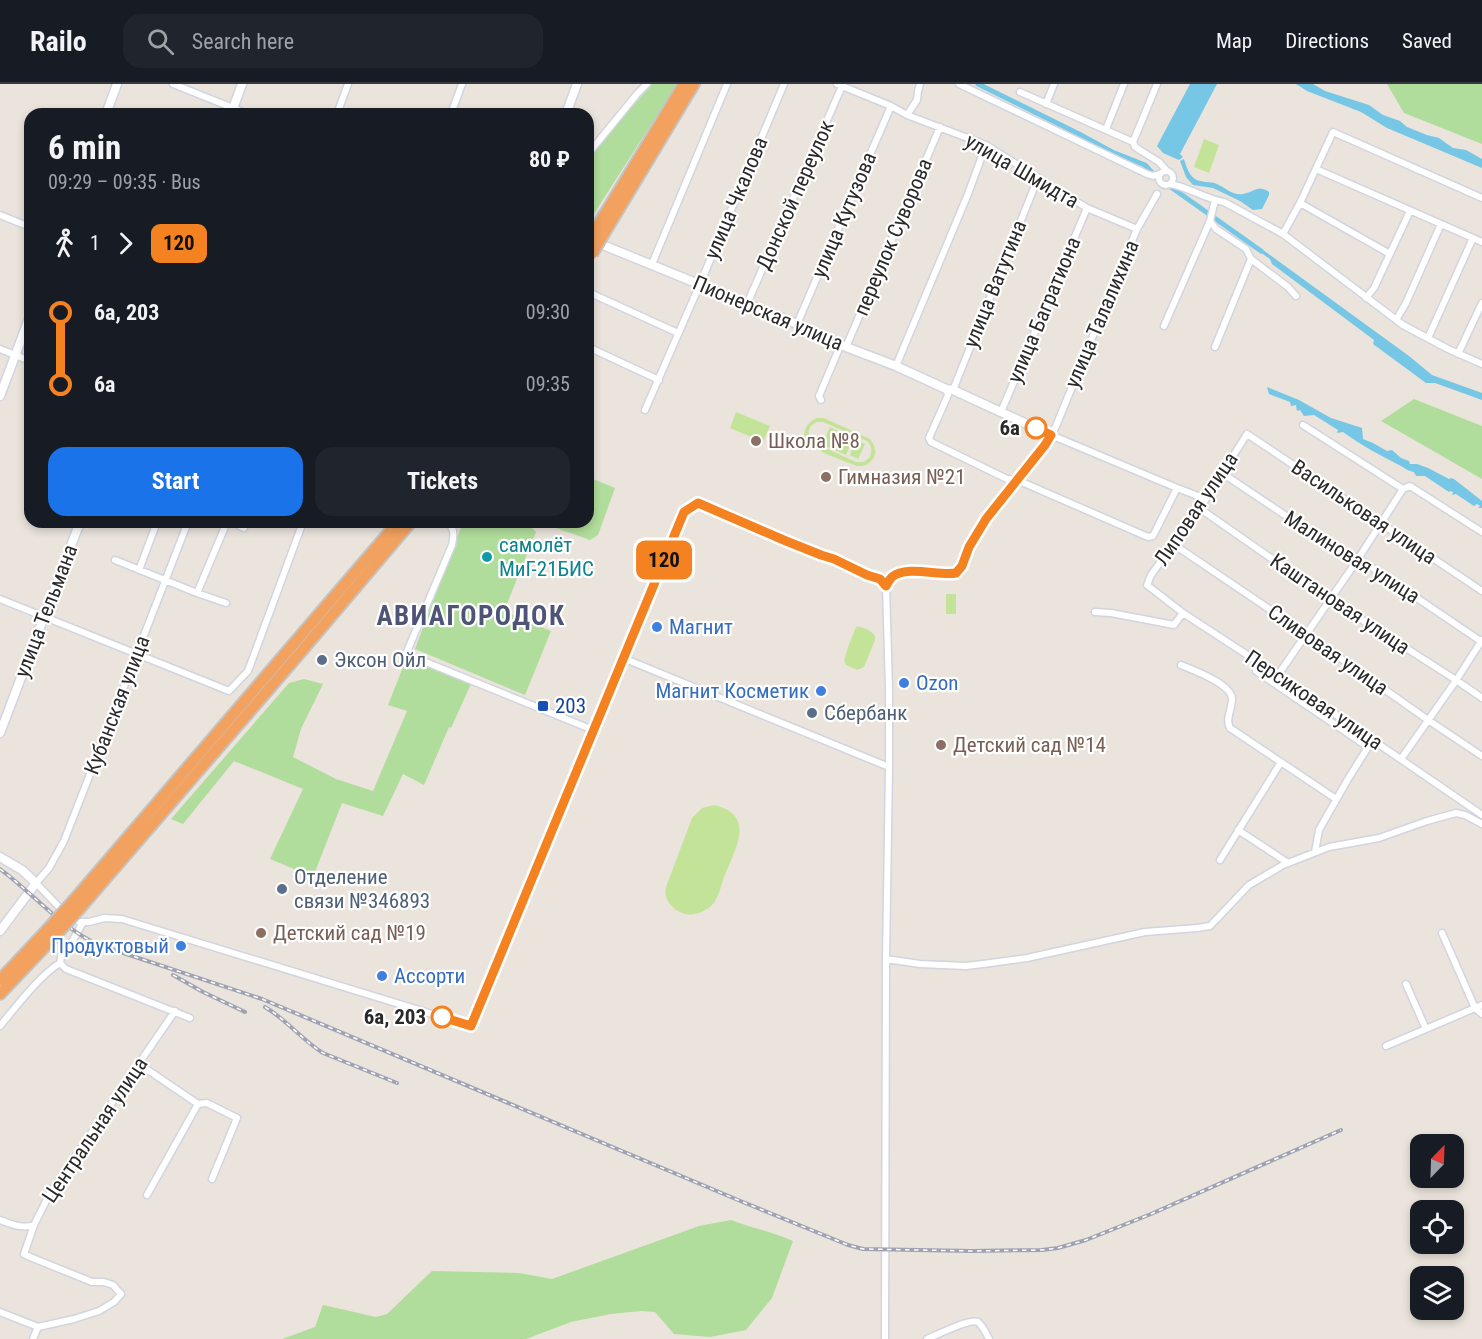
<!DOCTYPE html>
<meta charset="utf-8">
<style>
body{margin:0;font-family:"Roboto Condensed",sans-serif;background:#20242c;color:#f1f3f6;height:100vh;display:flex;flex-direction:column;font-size:22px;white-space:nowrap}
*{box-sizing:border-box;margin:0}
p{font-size:20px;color:#9ea1a6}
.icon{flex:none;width:33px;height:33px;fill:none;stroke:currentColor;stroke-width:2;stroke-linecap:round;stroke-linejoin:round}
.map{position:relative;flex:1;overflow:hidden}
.side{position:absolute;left:24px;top:24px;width:570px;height:420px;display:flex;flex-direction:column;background:#171b24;border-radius:18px;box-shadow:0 3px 9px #0003}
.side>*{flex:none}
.badge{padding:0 12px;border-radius:9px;font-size:21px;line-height:39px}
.needle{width:39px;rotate:23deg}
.controls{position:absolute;left:1410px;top:1050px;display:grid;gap:12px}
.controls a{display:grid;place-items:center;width:54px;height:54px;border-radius:12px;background:#171b24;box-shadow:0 3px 9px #0003;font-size:30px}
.map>.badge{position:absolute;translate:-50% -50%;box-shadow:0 0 0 3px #fff}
.legs{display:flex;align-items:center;gap:9px;height:66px;padding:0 24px;font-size:20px}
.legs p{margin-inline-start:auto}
.headline{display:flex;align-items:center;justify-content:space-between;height:102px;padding:0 24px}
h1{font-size:33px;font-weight:700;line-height:45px}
.primary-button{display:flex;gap:12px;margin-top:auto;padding:12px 24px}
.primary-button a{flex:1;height:69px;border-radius:18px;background:#1a73e8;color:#fff;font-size:24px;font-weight:700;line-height:69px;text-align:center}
.primary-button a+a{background:#20242c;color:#f1f3f6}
ul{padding:0 24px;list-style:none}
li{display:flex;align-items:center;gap:21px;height:72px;font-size:22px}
li i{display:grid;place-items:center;width:9px;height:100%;margin:0 8px;background:currentColor}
li i::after{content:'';width:15px;height:15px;margin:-8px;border:4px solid;border-radius:50%;background:#171b24}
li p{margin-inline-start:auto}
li:first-child i{background:linear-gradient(#0000 50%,currentColor 0)}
li:last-child i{background:linear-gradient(currentColor 50%,#0000 0)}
header{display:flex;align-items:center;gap:36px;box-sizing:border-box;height:84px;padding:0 30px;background:#171b24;border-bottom:2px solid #363941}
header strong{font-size:28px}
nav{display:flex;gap:33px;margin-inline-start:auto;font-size:21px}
.search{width:420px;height:54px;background:#20242c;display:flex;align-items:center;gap:15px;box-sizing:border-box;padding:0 21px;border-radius:18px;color:#9ea1a6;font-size:22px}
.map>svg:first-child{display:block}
</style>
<header>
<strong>Railo</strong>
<div class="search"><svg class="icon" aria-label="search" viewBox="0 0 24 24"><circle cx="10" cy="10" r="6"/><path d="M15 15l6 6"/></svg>Search here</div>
<nav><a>Map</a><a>Directions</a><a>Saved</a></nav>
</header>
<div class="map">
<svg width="1482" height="1255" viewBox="0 0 1482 1255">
<rect width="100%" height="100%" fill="#eae4dc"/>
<path fill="#b1dd9c" d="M652,0H677L588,139V126L592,120L588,118V73Z
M1387,0H1482V60L1404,29Z
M1414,315L1482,342V395L1381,337Z
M588,393L615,404L598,451L590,456L539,438H588Z
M463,438H534L532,444L536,448L504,527L551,547L525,611L415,565Z
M407,573L471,600L451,644L449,643L424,701L403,690L383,732L342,719L313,793L270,775L303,705L234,677L183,740L171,735L289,599L304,595L323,600L301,645L293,673L336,695L373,707L407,627L388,621Z
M731,1136C752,1144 773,1148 793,1157L772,1214L746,1246L710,1253L674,1250L655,1228L641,1227L611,1230L571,1238L526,1255H282L315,1243L323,1221L376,1233L387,1230L432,1187L519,1189L552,1195L699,1142Z"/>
<path fill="#c3e498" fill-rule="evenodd" d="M1204,55L1219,61L1209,89L1194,83Z
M736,328L770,342L763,358L730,344Z
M817,334H824L870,355C874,361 877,366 874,373C871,379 865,383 858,382C852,381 814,365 809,361C799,352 806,338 817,334ZM817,338H823L867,357C872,361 872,367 870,373L864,378H856L812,358C806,350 808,342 817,338Z
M830,343L853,354L846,371L822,361Z
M856,356L865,360L858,375L850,371Z
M946,510H956V530H946Z
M856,543C862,542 872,547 875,552V556L864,583L857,586L846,581L844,577L848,563Z
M714,721C757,731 735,765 724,793C721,802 718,816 711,822C698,833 681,834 670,820C668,817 667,816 666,812C665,809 666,806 666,803L692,734L702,724Z"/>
<path fill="#76c6e6" d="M1190,0H1217L1180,70L1183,73L1179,76L1163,69L1157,62Z
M1296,0H1313L1325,7L1369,21L1383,31L1400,37L1407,43L1427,51L1439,54L1453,64L1466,66L1482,75V84L1387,44L1361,28L1307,7Z
M1184,75C1186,82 1189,91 1195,95C1201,99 1210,97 1217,100C1225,104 1234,112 1243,110C1255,108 1257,100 1269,108V111L1262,125L1253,126L1240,117L1213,104L1193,101L1186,93L1180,77Z
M1259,163L1409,272L1432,291L1482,309V316L1435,299H1426L1373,260L1374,256L1272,180L1270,175L1257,166Z
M1267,303L1299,316L1331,334L1362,344L1363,355L1373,359L1387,367L1392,366L1401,374L1409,377L1410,380H1417L1428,384L1449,395L1451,394L1454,395L1482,417V424H1478L1480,422L1477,420L1474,422L1456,410L1452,411L1453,408L1450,407L1449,408L1425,392H1416L1414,388C1408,387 1406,385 1401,382C1381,372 1361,361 1343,348L1337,349L1338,346L1314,331L1304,332L1300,326L1297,327L1296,321L1291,322L1290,318L1269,310Z"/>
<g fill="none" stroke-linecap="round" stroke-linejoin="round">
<path stroke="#76c6e6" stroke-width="5" d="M978,0L1079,50L1112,68L1145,81L1156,93
M1168,101L1261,167"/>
<g stroke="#d1d4e1" stroke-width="9">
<path id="street" d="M173,0L248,30
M837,0L891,22L907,31L986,61L1087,124L1137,145
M959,0L1147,90L1153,92L1159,90
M1020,8L1133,58L1135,63L1159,78L1166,86
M1046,20L1054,0
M337,30L348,0
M451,30L462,0
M907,31L917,16L918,7L920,0
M1106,45L1124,0
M1133,58L1157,0
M588,70L637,10L647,0
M1316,85L1482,158
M1159 94a7 7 0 1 1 14 0a7 7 0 1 1-14 0Z
M1170,100C1189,103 1205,115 1224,118L1283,150L1403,241L1448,265L1482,280
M1300,119L1390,170
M0,131L30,143
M1210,137L1216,145L1246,165L1251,175L1288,203L1296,212
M1283,150L1300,119L1333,48L1482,114
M652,180L727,0
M588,208L678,249
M1366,214L1374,204L1410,127
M747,220L842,2
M1396,236L1406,219L1441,140
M797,240L891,22
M1164,242L1210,137L1215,116
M1428,254L1473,154
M588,263L659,296
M846,263L940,43
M1215,263L1251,175
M0,265L30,277
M1458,270L1482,219
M896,282L968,110L986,61
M946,305L948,311L929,354L931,358L1007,395L1017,396L1148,453L1153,452L1177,404
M953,306L1038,94
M821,316L819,312L841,260
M645,326L700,200L784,0
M1001,328L1087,124
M1303,341L1403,405L1410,402L1482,448
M1051,351L1177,404L1206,415
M1222,389L1331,462L1358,474L1482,558
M1199,424L1331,516L1456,596L1482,614
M188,438L64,757L49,784L36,799L59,823L74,835L80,838H89L104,834L122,835L471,942L593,646
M232,438L244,444
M447,438C455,445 454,451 452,461L406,570L593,646L684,428L698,419L786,457L821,471L834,475L867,491L880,495L886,502L889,605V683L886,875L885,1255
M1173,460L1306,550L1428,636L1482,672
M115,476L197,509L227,438
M139,486L157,438
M886,502C887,500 891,494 892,493C907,481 938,492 956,489L962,482L969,463L986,435L1045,361L1056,342L1137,145L1157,110
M1482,507L1247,350L1206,415L1151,491L1147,501L1183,529L1278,591L1482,731
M197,509L226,519
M0,515L229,607L248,587L303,438
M1095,528L1111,529L1174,541L1183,529
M623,574L889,683
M1181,581C1193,586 1232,600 1232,615C1232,625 1225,635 1230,644L1336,715
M1256,587L1368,663
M1278,591L1356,478L1403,405
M1401,675L1455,598L1482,556
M1238,746L1288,779
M1315,768L1319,746L1348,695L1370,660
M1220,776L1281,678
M1442,849L1475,924L1482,930
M886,875L920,880L966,882L983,880L1027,874L1145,848L1197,844L1210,842L1249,801L1283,781L1329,763L1379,754L1427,737L1456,729L1465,731L1482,740
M60,879L66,885L190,934
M1406,900L1426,945
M0,942C15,924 41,890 60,879L61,873L73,856L83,838
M1386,962L1482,921
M139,980L198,1020
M198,1020L207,1019L237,1034L212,1095
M147,1111L198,1020
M0,1136C11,1140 22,1145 34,1141
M0,1228L38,1243L74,1235L99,1227L114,1218L121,1210L113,1201L104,1198H92L30,1173L24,1170L34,1141L50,1109L175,927
M33,1255L38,1243
M927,1255C937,1251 970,1234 978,1238C983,1242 986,1249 989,1255"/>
</g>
<g stroke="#d1d4e1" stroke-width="11">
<path id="secondary" d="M106,30L117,0
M231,30L242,0
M566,30L577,0
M593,157L797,240L846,263L896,282L946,305L953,306L1051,351
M0,312L30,232
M0,649L80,438
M0,773L22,786L36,799L0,847"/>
</g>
<g stroke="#c3c3c3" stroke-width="14">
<path id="highway" d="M597,143L684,0
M605,148L694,0
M74,816L398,438
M81,823L300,569L411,438
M0,896L47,846
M0,910L55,852"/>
</g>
<use href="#street" stroke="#fff" stroke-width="6"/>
<use href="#secondary" stroke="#fff" stroke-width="8"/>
<use href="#highway" stroke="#f2a15f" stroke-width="10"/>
<g stroke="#9fa2b2" stroke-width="4">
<path id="rail" d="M0,785C34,810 60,843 99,861L262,915L738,1116L848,1161L863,1165L972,1167L1042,1166L1058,1164L1086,1156L1151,1130L1341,1046
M173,891L203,908L245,928
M265,923C287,936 302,956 323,969L397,999"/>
</g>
<use href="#rail" stroke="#fff" stroke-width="1.5" stroke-dasharray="4.5" stroke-linecap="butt"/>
<g stroke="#c3c3c3" stroke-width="14" stroke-linecap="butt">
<path id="highway-bridge" d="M588,158L597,143
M592,170L605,148
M47,846L74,816
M55,852L81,823"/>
</g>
<use href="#highway-bridge" stroke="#f2a15f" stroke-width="10"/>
</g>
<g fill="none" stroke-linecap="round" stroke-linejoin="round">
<g stroke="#fff" stroke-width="14">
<path id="line-1" d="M442,933L471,942L684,428L698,419L786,457L821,471L834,475L867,491L880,495L886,502C887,500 891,494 892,493C907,481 938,492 956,489L962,482L969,463L986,435L1045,361L1051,351L1036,344"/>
</g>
<use href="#line-1" stroke="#f58220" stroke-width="9"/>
</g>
<g fill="#fff" stroke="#f58220" stroke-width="3">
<circle cx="1036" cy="344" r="10"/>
<circle cx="442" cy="933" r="10"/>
</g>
<g fill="#8d6e63" stroke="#fff" stroke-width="2">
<circle cx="756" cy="357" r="6"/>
<circle cx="826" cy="393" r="6"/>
<circle cx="941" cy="661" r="6"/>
<circle cx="261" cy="849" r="6"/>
</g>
<circle fill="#0f9aa8" stroke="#fff" stroke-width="2" cx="487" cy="473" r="6"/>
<g fill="#3f7fe0" stroke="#fff" stroke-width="2">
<circle cx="657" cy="543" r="6"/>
<circle cx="904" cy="599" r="6"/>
<circle cx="821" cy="607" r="6"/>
<circle cx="181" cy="862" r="6"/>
<circle cx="382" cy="892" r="6"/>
</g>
<g fill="#5c6f8a" stroke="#fff" stroke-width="2">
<circle cx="322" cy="576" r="6"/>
<circle cx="812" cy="629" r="6"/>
<circle cx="282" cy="805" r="6"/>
</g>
<rect fill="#1a4fb4" stroke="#fff" stroke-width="2" x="537" y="616" width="12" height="12" rx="3"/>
<g text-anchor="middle" stroke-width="4.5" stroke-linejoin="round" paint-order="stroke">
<g font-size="21" fill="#292929" stroke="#fff">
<text transform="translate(1022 87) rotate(30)" y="7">улица Шмидта</text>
<text transform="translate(795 111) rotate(-66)" y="7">Донской переулок</text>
<text transform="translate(736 114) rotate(-67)" y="7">улица Чкалова</text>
<text transform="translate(844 131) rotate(-67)" y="7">улица Кутузова</text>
<text transform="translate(893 153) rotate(-67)" y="7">переулок Суворова</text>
<text transform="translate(995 200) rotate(-68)" y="7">улица Ватутина</text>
<text transform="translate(1044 226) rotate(-67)" y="7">улица Багратиона</text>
<text transform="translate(768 229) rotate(23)" y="7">Пионерская улица</text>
<text transform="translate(1102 230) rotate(-67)" y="7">улица Талалихина</text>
<text transform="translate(1196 425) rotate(-56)" y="7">Липовая улица</text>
<text transform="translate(1364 428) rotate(34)" y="7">Васильковая улица</text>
<text transform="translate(1352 473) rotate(32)" y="7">Малиновая улица</text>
<text transform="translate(1340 520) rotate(34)" y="7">Каштановая улица</text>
<text transform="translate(46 527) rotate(-69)" y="7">улица Тельмана</text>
<text transform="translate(1328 566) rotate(35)" y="7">Сливовая улица</text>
<text transform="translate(1314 616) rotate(34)" y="7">Персиковая улица</text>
<text transform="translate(117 621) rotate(-69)" y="7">Кубанская улица</text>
<text transform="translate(95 1046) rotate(-56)" y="7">Центральная улица</text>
</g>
<g font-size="21" font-weight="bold" fill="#292929" stroke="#fff" text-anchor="end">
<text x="1020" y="351">6а</text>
<text x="426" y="940">6а, 203</text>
</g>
<g font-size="21" fill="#785e54" stroke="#fff" text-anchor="start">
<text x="768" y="364">Школа №8</text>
<text x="838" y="400">Гимназия №21</text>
<text x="953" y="668">Детский сад №14</text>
<text x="273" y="856">Детский сад №19</text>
</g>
<g font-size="21" fill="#0d838f" stroke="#fff" text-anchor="start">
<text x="499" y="468">самолёт<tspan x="499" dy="24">МиГ-21БИС</tspan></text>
</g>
<g font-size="21" fill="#366cbe" stroke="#fff" text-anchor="start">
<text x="669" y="550">Магнит</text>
<text x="916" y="606">Ozon</text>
<text x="809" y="614" text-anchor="end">Магнит Косметик</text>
<text x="169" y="869" text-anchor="end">Продуктовый</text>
<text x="394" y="899">Ассорти</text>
</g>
<g font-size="21" fill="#4e5e75" stroke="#fff" text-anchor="start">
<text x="334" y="583">Эксон Ойл</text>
<text x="824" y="636">Сбербанк</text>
<text x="294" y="800">Отделение<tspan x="294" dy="24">связи №346893</tspan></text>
</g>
<g font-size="21" fill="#164399" stroke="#fff" text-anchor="start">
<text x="555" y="629">203</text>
</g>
<g font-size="27" font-weight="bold" letter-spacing="1.5" fill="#4d5476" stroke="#fff">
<text x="471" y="541">АВИАГОРОДОК</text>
</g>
</g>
</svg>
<div class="controls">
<a><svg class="needle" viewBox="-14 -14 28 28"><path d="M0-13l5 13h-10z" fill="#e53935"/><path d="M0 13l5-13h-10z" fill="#9ea1a6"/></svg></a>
<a><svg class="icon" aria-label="locate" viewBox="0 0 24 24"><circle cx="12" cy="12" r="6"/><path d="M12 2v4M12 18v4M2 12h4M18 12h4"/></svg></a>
<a><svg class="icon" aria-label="layers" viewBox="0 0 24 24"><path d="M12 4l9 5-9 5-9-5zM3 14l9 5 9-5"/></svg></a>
</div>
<b class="badge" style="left:664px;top:476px;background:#f58220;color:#111">120</b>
<section class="side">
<div class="headline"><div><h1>6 min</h1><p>09:29 – 09:35 · Bus</p></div><b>80 ₽</b></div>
<div class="legs"><svg class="icon" aria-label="walk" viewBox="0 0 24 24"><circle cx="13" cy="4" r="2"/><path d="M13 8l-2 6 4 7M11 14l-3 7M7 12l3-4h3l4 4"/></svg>1<svg class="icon" aria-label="forward" viewBox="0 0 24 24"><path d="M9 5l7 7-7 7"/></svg><b class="badge" style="background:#f58220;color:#111">120</b></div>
<ul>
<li><i style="color:#f58220"></i><b>6а, 203</b><p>09:30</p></li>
<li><i style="color:#f58220"></i><b>6а</b><p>09:35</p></li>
</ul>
<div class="primary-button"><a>Start</a><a>Tickets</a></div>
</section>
</div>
